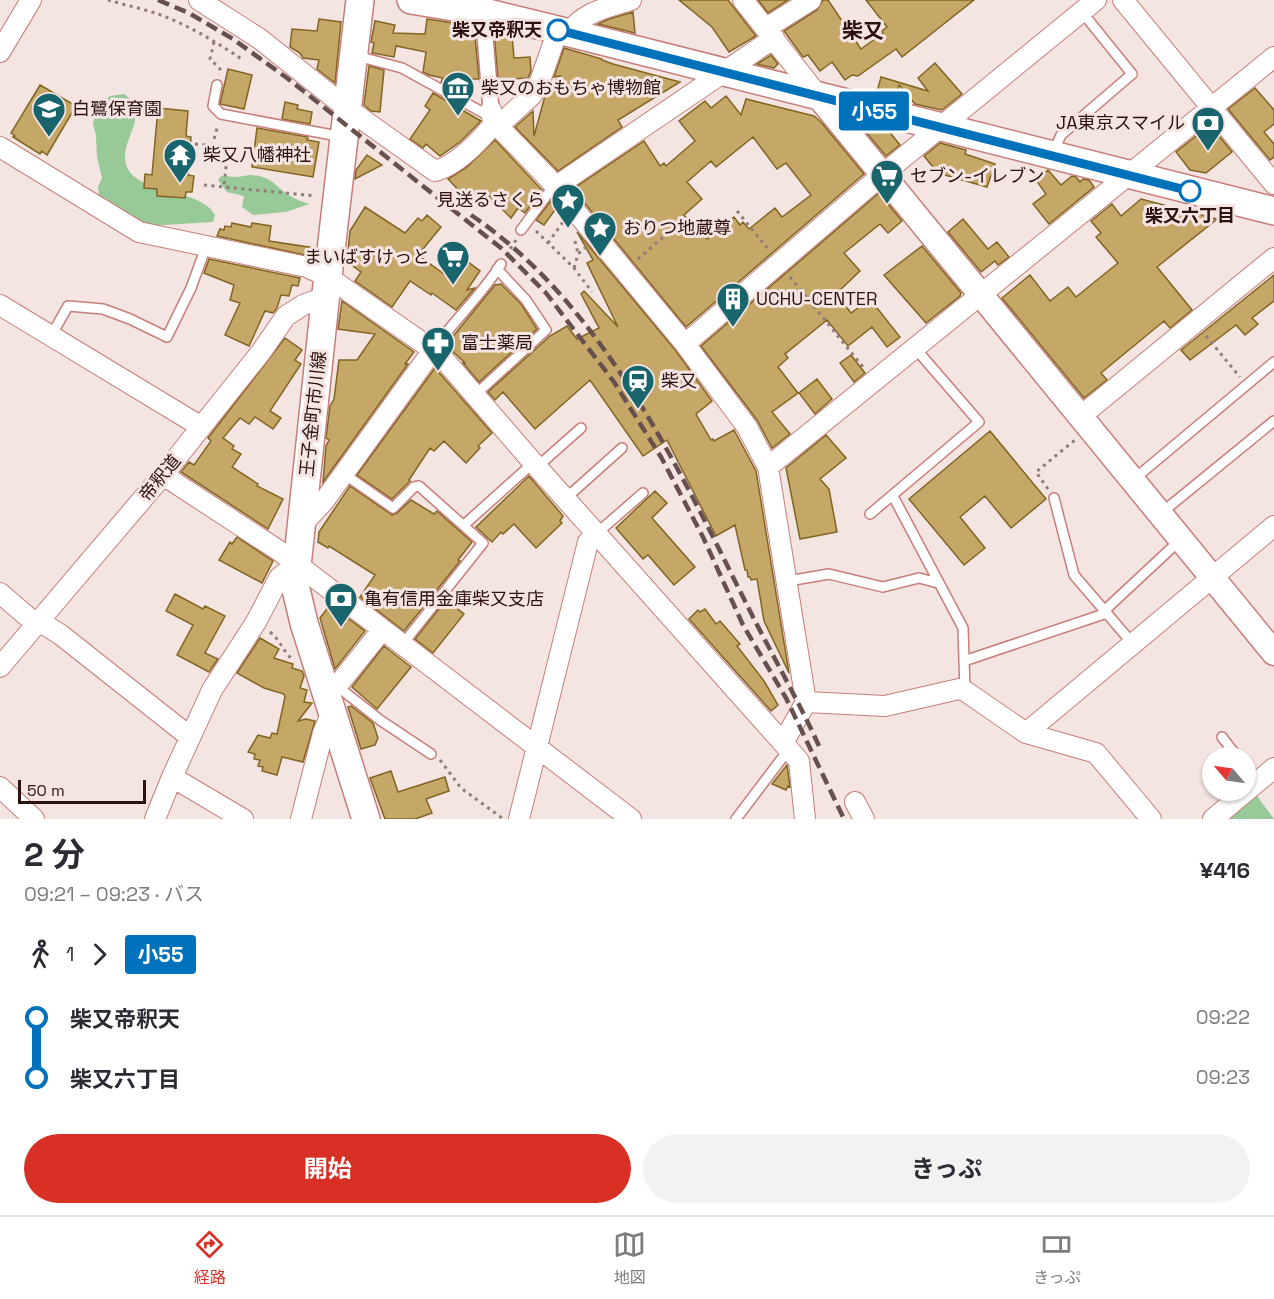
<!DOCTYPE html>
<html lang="ja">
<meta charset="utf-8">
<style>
body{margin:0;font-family:"Space Grotesk","Noto Sans JP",sans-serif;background:#f2f2f3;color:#2b2b33;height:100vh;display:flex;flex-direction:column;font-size:22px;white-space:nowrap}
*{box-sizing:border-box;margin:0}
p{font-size:20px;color:#7c7c81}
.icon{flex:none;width:33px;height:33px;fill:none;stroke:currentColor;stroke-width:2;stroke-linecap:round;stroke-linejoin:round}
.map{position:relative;height:819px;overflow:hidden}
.side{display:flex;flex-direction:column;background:#fff;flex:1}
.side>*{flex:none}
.badge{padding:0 12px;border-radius:4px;font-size:21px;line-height:39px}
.needle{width:39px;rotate:299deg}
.buttons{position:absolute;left:1202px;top:747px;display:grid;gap:12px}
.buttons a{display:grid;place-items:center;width:54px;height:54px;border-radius:50%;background:#fff;box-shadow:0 2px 4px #0004;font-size:30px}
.scale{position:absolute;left:18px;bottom:15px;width:128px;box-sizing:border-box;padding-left:6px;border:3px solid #2c110f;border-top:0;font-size:16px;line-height:21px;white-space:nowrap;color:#2c110f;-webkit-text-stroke:4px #f4e4e2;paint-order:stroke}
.map>.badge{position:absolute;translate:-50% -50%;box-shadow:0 0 0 3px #fff}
.legs{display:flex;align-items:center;gap:9px;height:66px;padding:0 24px;font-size:20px}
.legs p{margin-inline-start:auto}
.headline{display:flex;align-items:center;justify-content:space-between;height:102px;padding:0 24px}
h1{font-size:33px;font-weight:700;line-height:45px}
.primary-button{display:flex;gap:12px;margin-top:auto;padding:12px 24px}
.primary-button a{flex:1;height:69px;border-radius:36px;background:#d93025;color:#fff;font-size:24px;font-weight:700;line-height:69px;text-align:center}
.primary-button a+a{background:#f2f2f3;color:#2b2b33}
ul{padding:0 24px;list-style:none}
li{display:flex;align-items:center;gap:21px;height:60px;font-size:22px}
li i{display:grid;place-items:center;width:9px;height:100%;margin:0 8px;background:currentColor}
li i::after{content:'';width:15px;height:15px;margin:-8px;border:4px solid;border-radius:50%;background:#fff}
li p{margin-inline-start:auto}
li:first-child i{background:linear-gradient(#0000 50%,currentColor 0)}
li:last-child i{background:linear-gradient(currentColor 50%,#0000 0)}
.tabs{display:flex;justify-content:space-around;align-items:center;height:84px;border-top:2px solid #e1e1e2;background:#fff;font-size:16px;color:#7c7c81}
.tabs a{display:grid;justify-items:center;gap:3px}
.tabs .selected{color:#d93025}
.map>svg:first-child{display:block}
</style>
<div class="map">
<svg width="1274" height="819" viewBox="0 0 1274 819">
<rect width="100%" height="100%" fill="#f4e4e2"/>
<path fill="#98ca99" d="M124,94L134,102C134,108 135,114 135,120C133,132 125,144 125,156C124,197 199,185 215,215L213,222L148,226L136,221L99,195L98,187L102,178L97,157L96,136L93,123L97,107L110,96Z
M249,175C276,176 274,189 296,199C301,202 304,201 309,204L286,212L253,215L242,207L244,196L227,192L218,180L221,176L238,177Z
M1257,796L1274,819H1229L1228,818Z"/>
<path fill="#c5a767" stroke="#816522" stroke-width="1.5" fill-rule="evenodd" d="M679,0H728L756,36L729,52L712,27Z
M758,0H788L768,13Z
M823,0H828L861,49L883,33L882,31L887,27L866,0H974L902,57L896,49L858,76L852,75L845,80L832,62L820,71L808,55L803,57L784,31L817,10Z
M633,12L635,33L598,24L609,19Z
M319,19L341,22L335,83L317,69L319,60L303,58L300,53L290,47L292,29L317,31Z
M427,19L474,26L479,79H467L459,92L441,82L443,78L429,75L423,72L426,52L396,46L394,57L372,53L374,43L371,42L375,21L395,25L393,33L425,34Z
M494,32L512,35L514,58L530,57L531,71L528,78L498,80Z
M564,48L602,59V60L613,64L680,82L618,120L622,127L558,171L515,127L533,111L534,136L545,96L552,84L560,76L554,77Z
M771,55L778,64L774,68L757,64Z
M935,63L962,94L942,110L915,104L899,85L896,96L877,92L881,77L928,91L918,78Z
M369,66L384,70L380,112L371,111L364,105Z
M228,69L252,75L244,109L220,104Z
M40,85L76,106L47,155L42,151L40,154L13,137L15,136L11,133Z
M1255,88L1274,110V124L1264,132L1274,144V157L1270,160L1228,109Z
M433,93L481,121L460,142L440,156L426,144L423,148L410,139L430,110L425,106Z
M726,96L741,115L746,99L814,116L821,122L864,174L686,327L573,189L644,141L660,166L664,163L666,166L695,141L679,121L705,101L711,108ZM753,137L777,169L786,163L811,195L782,217L775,208L749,229L743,222L740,225L734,217L707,239L684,215L702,199L687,182L711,161L716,167Z
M285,102L298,105L297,109L312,112L310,124L282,119Z
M158,108L188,111L186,136L191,137L188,175L194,176L192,192H186L185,198L157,196V189L144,188L145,174L152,175Z
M1210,125L1232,152L1206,173L1190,170L1176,152Z
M872,126L887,129L900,145L886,156L865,131Z
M257,128L308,137L307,140L319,142L313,177L252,167Z
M495,140L542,190L525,213L518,208L511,218L485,192L475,202L464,192L462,194L448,179L467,167Z
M940,143L966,150L965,154L995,164L987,187L938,173L924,156Z
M367,155L382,165L355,179L356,170Z
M1048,170L1061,185L1072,176L1076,177L1080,182L1083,179L1089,180L1094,187L1049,224L1033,204L1046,194L1036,180Z
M879,193L902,221L888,233L880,224L844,253L860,271L836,294L851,313L870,299L900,337L887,347L872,327L848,346L827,320L785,354L788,358L778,367L798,393L772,412L790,434L772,448L757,420L701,346Z
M1141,199L1217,219L1157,267L1192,310L1170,328L1164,321L1101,373L1107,380L1084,398L1002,298L1030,275L1050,301L1068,287L1076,297L1118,263L1096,237L1101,233L1091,221L1112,204L1121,216Z
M551,201L557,207L544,225L536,220Z
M365,207L405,233L418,218L422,221L427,215L441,227L418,255L444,274L456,257L464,259L480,271L467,290L475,288L456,310L432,293L431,295L410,281L392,307L355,281L361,272L347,262L350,231Z
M963,219L988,249L997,242L1009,257L998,265L995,261L981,272L948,232Z
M232,223L251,227L252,223L271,226L269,241L315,248L314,257L217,236L220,229L224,230L225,226L231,227Z
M577,232L676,351L712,401L696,414L711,440L713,439L714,441L734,430L756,471L789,673L764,621L757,579L751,580L750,577H748L747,570H745L735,525L716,536L667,440L643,456L590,380L535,429L503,392L495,400L488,392L550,336L567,326L577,339L599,328L581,294L584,291L618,327L587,263L593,260Z
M922,246L961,293L960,296L926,323L884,275Z
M209,259L300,278L298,286L292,285L289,296L281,295L277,308L273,313L265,311L249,346L225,335L240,303L230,300L234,285L204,273Z
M1274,275V301L1252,318L1258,324L1245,335L1236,325L1190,360L1181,350Z
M501,284L521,304L537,329L479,382L463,363H465L446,345L495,285Z
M342,301L414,352L405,364H408L323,482L326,446L329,440L326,438L330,406L334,399L339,360H357L375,334L338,329Z
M285,338L302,350L295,360L301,364L270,411L281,418L273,429L255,417L249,424L240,418L223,438L234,446L232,449L241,454L232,467L258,484L257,486L283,499L268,529L181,472L189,462L194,465L211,441L208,438Z
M851,355L865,373L854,382L840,363Z
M435,368L492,433L478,446L480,448L466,463L444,441L434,451L430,448L409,480L410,481L392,499L357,475Z
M817,379L832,399L815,414L799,393Z
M990,431L1046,499L1011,528L985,496L960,517L985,548L964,565L909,499Z
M826,435L846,458L820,479L829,489L837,532L800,539L786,468Z
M529,476L563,516L560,521L562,523L536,548L514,524L503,534L501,532L492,542L476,527Z
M350,486L392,515L397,513L411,500L434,514L437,511L472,542L458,560L460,561L404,631L360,597L375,575L329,546L328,548L318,542L319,532Z
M655,491L667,503L652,518L695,567L674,585L648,555L643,559L616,528Z
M237,537L273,561L262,583L219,560L230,542L232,544Z
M175,594L203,609L205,606L225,616L205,653L218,659L209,672L177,655L193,625L166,611Z
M446,600L464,614L433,653L415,639Z
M330,605L365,631L335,669L320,618Z
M705,609L716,624L720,621L740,644L737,646L764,681L778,705L771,711L689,619L698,610L700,612Z
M260,638L279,649L274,658L293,664L292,668L302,671L304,676L300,688L307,690L304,702L312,703L298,721L306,719L315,721L303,762L282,757L277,775L262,771L263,767L258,766L260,760L254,759L255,754L248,752L258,735L270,738L272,733L277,734L285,697L284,694L264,688L237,673Z
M384,646L411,667L377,709L352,687Z
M351,706L373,723L378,738L375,745L361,749L348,707Z
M787,765L790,787L788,786L786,790L772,784Z
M391,771L398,792L445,777L449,791L426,799L432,813L415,819H385L370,778Z"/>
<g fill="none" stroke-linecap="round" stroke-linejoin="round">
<g stroke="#c67e78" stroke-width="12">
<path id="service" d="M357,56L402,68L491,117
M217,85L213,106L221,114L343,137
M1053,153L1061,135L1132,74L1082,12
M521,230L550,191L555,187
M51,336L68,306L103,309L130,319L167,337L191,288L206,247
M433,350C454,320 482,295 501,264
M475,395L546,330L526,300L497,269
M537,467L581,428
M344,474L393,508L414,487L419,486L483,543L402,645
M1133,480L1274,362
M893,496L963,628L965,691
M1054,498L1074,575L1133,644
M565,499L622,448
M870,514L979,422L915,348
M1160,514L1274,421
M464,525L533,463
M596,534L643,493
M788,581L829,574L883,587L919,578L938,583
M1104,611L1179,541
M964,661L1107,613
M337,686L380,720L431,754
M1222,737L1238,758
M1245,767L1257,782
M736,819L789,749"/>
</g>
<g stroke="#c67e78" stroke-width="18">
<path id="pedestrian" d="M484,23L491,110"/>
</g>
<g stroke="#c67e78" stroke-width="22">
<path id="minor" d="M199,0L260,39L348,109L435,171C456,166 482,139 495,122
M743,0L819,97
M1123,0L1274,184
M766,28L811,0
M569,33C584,11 607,8 631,0
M0,52L31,0
M491,110L492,117L498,126L548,178L685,344L747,427L768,467L806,702L885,706L959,689L965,691L1026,733L1096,753L1151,819
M498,126L532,95L539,84L558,30
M0,147L139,232L307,267L328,277L433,350L441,356L537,467L783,743L806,702
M555,187L774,38
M0,305L200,426
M685,344L883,174L1096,0
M1081,416L1274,258
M768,467L1274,57
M163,475L281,552L631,819
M300,527L324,501L433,350
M0,593L36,624
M39,621L61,635L190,737
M0,667L163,475L261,352L286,316L303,305L314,301L325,302
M326,690L337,686L382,630
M1026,733L1274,526
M783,743L799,761L805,819
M172,777L243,819
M0,787L34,819
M855,802L864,819
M155,819L172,777L212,690L256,622L279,578L296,564
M301,819L323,733L332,712
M519,819L588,542L596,534
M1213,819L1274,768"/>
</g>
<g stroke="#c67e78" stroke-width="27">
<path id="tertiary" d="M819,97L1274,653"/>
</g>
<g stroke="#c67e78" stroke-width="30">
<path id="secondary" d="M360,0L325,302L295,585L304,623L366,819
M411,0L484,12L558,30L1274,211"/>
</g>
<path stroke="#917b79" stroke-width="3" stroke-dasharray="3 4.5" stroke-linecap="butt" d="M108,0C125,5 144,9 161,15C190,26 218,43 243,60
M214,42L210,59L220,69L219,75
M195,144L228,147L224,187
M212,146L218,125
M204,185L316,196
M737,211L769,250
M536,231L574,268L592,292
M575,241L578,254
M548,243L563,222
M506,255L516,240
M638,259L678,224
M574,268L578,254L585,248
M790,277L863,367
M1206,336L1240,377
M1048,489L1036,472L1075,440
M270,632C280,640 283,651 292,659
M440,760L461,788L502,818"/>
<use href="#service" stroke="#fff" stroke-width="9"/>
<use href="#pedestrian" stroke="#fff" stroke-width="15"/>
<use href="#minor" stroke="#fff" stroke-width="20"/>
<use href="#tertiary" stroke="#fff" stroke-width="24"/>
<use href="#secondary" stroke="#fff" stroke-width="27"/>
<path stroke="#68504e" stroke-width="4.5" stroke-dasharray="12 6" stroke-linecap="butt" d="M158,0L189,13L233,39L287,78L501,248L546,293L614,382L661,457L703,537L743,625L786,698L844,819
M471,215C606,306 682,476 753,617C775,660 799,702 819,746"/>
</g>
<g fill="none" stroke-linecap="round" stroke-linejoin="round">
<g stroke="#fff" stroke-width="14">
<path id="line-1" d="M558,30L1190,191"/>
</g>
<use href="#line-1" stroke="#0072bc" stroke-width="9"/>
</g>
<defs>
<g id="museum-pin" transform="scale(1.725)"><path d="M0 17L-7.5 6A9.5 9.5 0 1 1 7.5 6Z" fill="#18656d" stroke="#f4e4e2"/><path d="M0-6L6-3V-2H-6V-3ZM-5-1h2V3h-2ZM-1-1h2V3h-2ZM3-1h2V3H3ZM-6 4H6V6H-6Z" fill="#fff"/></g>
<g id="school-pin" transform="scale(1.725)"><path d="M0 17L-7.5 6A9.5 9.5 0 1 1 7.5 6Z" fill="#18656d" stroke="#f4e4e2"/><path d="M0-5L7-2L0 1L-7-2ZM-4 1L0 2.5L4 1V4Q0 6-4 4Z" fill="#fff"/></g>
<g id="bank-pin" transform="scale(1.725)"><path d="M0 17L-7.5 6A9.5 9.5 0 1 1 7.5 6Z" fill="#18656d" stroke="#f4e4e2"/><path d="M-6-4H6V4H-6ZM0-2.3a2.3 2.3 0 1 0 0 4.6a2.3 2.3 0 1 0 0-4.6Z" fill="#fff"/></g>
<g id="temple-pin" transform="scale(1.725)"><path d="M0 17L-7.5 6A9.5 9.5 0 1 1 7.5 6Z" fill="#18656d" stroke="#f4e4e2"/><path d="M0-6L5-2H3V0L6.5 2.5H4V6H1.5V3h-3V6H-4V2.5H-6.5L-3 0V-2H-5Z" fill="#fff"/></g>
<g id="supermarket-pin" transform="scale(1.725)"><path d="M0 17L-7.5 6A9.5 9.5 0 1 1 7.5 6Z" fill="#18656d" stroke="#f4e4e2"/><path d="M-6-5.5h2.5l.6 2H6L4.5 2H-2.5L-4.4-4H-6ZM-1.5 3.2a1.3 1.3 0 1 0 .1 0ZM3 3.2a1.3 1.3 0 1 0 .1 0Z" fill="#fff"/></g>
<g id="sight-pin" transform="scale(1.725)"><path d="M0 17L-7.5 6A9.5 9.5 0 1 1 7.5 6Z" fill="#18656d" stroke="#f4e4e2"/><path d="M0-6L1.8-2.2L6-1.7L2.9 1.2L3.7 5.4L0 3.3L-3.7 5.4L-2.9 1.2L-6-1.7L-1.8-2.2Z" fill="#fff"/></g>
<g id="building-pin" transform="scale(1.725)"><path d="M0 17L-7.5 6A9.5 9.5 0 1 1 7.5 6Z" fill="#18656d" stroke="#f4e4e2"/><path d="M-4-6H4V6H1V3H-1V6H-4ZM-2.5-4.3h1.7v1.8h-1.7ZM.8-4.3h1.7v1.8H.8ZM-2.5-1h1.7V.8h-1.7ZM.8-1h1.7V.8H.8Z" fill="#fff"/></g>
<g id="pharmacy-pin" transform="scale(1.725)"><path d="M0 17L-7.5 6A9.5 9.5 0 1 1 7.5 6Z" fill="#18656d" stroke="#f4e4e2"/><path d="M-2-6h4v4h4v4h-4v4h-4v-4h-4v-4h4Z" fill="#fff"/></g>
<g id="station-pin" transform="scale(1.725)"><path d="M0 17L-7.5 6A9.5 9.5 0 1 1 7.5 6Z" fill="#18656d" stroke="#f4e4e2"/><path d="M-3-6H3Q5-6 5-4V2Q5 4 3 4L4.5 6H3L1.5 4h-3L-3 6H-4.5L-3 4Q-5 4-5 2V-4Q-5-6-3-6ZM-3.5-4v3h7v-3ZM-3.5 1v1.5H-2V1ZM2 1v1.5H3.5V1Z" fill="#fff"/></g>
</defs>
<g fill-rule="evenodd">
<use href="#museum-pin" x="458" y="88"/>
<use href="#school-pin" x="49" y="109"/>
<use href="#bank-pin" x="1208" y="123"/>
<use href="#temple-pin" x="180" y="155"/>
<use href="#supermarket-pin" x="887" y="176"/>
<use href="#sight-pin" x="568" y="200"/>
<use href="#sight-pin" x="600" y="228"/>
<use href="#supermarket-pin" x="453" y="257"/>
<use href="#building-pin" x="733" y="299"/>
<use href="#pharmacy-pin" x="438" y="343"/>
<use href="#station-pin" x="638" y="381"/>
<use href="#bank-pin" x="341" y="599"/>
</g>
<g fill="#fff" stroke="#0072bc" stroke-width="3">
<circle cx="558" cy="30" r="10"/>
<circle cx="1190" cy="191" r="10"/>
</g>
<g text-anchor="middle" stroke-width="6" stroke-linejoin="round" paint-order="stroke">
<g font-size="18" font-weight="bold" fill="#2c110f" stroke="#f4e4e2" text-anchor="end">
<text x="542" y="36">柴又帝釈天</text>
<text x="1190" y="222" text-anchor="middle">柴又六丁目</text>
</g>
<g font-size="18" fill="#2c110f" stroke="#f4e4e2" text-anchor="start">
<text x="481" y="94">柴又のおもちゃ博物館</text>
<text x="72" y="115">白鷺保育園</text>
<text x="1185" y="129" text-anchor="end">JA東京スマイル</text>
<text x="203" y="161">柴又八幡神社</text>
<text x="910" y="182">セブン-イレブン</text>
<text x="545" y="206" text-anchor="end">見送るさくら</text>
<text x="623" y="234">おりつ地蔵尊</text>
<text x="430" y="263" text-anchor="end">まいばすけっと</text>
<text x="756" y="305">UCHU-CENTER</text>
<text x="461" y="349">富士薬局</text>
<text x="661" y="387">柴又</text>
<text x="364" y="605">亀有信用金庫柴又支店</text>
</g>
<g font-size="18" fill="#2c110f" stroke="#f4e4e2">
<text transform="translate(313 414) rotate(-84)" y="6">王子金町市川線</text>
<text transform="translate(160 478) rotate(-51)" y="6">帝釈道</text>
</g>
<g font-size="21" font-weight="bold" fill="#2c110f" stroke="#f4e4e2">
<text x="863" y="38">柴又</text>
</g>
</g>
</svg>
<div class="buttons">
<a><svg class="needle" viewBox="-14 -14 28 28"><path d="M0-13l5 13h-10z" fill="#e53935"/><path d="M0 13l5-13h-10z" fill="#7c7c81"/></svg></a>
</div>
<div class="scale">50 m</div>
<b class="badge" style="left:874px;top:111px;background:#0072bc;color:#fff">小55</b>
</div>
<section class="side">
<div class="headline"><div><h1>2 分</h1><p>09:21 – 09:23 · バス</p></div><b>¥416</b></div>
<div class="legs"><svg class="icon" aria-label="walk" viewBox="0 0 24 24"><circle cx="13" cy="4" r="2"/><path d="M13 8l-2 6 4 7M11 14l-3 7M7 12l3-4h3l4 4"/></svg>1<svg class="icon" aria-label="forward" viewBox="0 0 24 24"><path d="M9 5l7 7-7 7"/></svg><b class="badge" style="background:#0072bc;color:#fff">小55</b></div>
<ul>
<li><i style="color:#0072bc"></i><b>柴又帝釈天</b><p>09:22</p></li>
<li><i style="color:#0072bc"></i><b>柴又六丁目</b><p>09:23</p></li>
</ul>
<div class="primary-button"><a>開始</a><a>きっぷ</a></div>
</section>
<nav class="tabs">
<a class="selected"><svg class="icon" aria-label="directions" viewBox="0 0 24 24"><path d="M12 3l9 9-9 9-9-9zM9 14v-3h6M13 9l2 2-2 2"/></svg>経路</a>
<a><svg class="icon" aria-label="map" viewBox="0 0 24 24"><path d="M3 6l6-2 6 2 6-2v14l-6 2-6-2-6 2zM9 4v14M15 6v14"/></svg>地図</a>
<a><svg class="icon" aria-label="tickets" viewBox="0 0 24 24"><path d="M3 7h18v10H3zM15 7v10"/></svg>きっぷ</a>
</nav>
